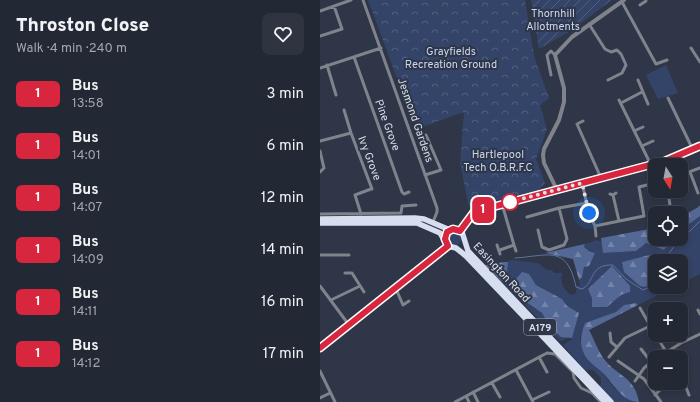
<!DOCTYPE html>
<meta charset="utf-8">
<style>
body{margin:0;font-family:Overpass,sans-serif;background:#2f3441;color:#f1f3f6;height:100vh;display:flex;flex-direction:column;font-size:15px;white-space:nowrap}
*{box-sizing:border-box;margin:0}
p{font-size:13px;color:#a3a6ad}
.icon{flex:none;width:22px;height:22px;fill:none;stroke:currentColor;stroke-width:2;stroke-linecap:round;stroke-linejoin:round}
.map{position:relative;flex:1;overflow:hidden}
.panel{display:flex;flex-direction:column;background:#232835;width:320px}
.panel>*{flex:none}
.badge{padding:0 8px;border-radius:6px;font-size:14px;line-height:26px}
.needle{width:26px;rotate:169deg}
.buttons{position:absolute;left:328px;top:158px;display:grid;gap:8px}
.buttons a{display:grid;place-items:center;width:40px;height:40px;border-radius:8px;background:#232835;box-shadow:0 2px 6px #0003,0 0 0 1px #404450;font-size:20px}
.you{position:absolute;width:20px;height:20px;margin:-10px;border:3px solid #fff;border-radius:50%;background:#1a73e8;box-shadow:0 0 0 6px #1a73e833}
.map>.badge{position:absolute;translate:-50% -50%;box-shadow:0 0 0 2px #fff}
.round{display:grid;place-items:center;flex:none;width:42px;height:42px;border-radius:8px;background:#2f3441}
.overview{display:flex;align-items:center;justify-content:space-between;height:68px;padding:0 16px}
h1{font-size:19px;font-weight:800;line-height:30px}
ul{padding:0;list-style:none}
li{display:flex;align-items:center;gap:12px;height:52px;padding:0 16px}
li div{flex:1}
li b{display:block;font-size:15px}
li em{font-style:normal}
li .badge{min-width:44px;font-weight:700;text-align:center}
main{display:flex;flex:1;min-height:0}
.map>svg:first-child{display:block}
</style>
<main>
<section class="panel">
<div class="overview"><div><h1>Throston Close</h1><p>Walk · 4 min · 240 m</p></div><a class="round"><svg class="icon" aria-label="heart" viewBox="0 0 24 24"><path d="M12 20l-8-8c-3-5 5-10 8-4 3-6 11-1 8 4z"/></svg></a></div>
<ul>
<li><span class="badge" style="background:#d7263d;color:#fff">1</span><div><b>Bus</b><p>13:58</p></div><em>3 min</em></li>
<li><span class="badge" style="background:#d7263d;color:#fff">1</span><div><b>Bus</b><p>14:01</p></div><em>6 min</em></li>
<li><span class="badge" style="background:#d7263d;color:#fff">1</span><div><b>Bus</b><p>14:07</p></div><em>12 min</em></li>
<li><span class="badge" style="background:#d7263d;color:#fff">1</span><div><b>Bus</b><p>14:09</p></div><em>14 min</em></li>
<li><span class="badge" style="background:#d7263d;color:#fff">1</span><div><b>Bus</b><p>14:11</p></div><em>16 min</em></li>
<li><span class="badge" style="background:#d7263d;color:#fff">1</span><div><b>Bus</b><p>14:12</p></div><em>17 min</em></li>
</ul>
</section>
<div class="map">
<svg width="380" height="402" viewBox="0 0 380 402">
<defs>
<pattern id="forest-firs" width="22" height="20" patternUnits="userSpaceOnUse"><rect width="22" height="20" fill="#546896"/><path d="M5 1l3.5 6h-7zM16 11l3.5 6h-7z" fill="#7484aa"/></pattern>
<pattern id="park-crowns" width="20" height="18" patternUnits="userSpaceOnUse"><rect width="20" height="18" fill="#344368"/><path d="M2 6a3 3 0 1 1 6 0M12 15a3 3 0 1 1 6 0" fill="none" stroke="#515e7e"/></pattern>
<pattern id="garden-furrows" width="10" height="10" patternUnits="userSpaceOnUse"><rect width="10" height="10" fill="#344368"/><path d="M-1 1l2-2M0 10L10 0M9 11l2-2" fill="none" stroke="#515e7e"/></pattern>
</defs>
<rect width="100%" height="100%" fill="#2f3647"/>
<path fill="#344368" fill-rule="evenodd" d="M346,65L358,93L338,99L326,75Z
M380,216V274L361,284V261H341L342,255L336,257L329,255L302,262L329,284L335,268V287H354L318,305L316,303L304,305L296,312L265,323L260,338L264,355L285,375L294,388L312,402H294L278,385H281V378L273,370H265L243,345L251,340L259,313L247,306L242,299L216,285L209,274L194,287C205,294 201,297 208,303C212,308 219,310 223,314C231,325 235,337 249,338L240,341L182,282L187,273L188,261L192,260L218,263L227,270H232L234,273H242C240,283 243,289 251,295L256,293L257,285L260,286L259,280L262,278L264,267L273,251H269L264,247L265,244L277,240L282,242L283,253L316,251L325,243L344,250L353,239H361V230ZM292,266L310,292L301,295L287,307H272V298Z
M127 239a7 7 0 1 1 14 0a7 7 0 1 1-14 0Z"/>
<path fill="url(#forest-firs)" d="M380,206V216L361,230V217Z
M335,228V239H353L344,250L326,243L316,251L283,253L281,238Z
M265,244L264,247L269,251L275,253L269,266L264,267L262,278L259,280L253,259L225,253Z
M329,255L336,257L342,255L341,261H335C335,269 332,281 326,287L320,286L304,272L302,262Z
M184,262H188L187,273L182,282L165,265Z
M292,266L310,286V292L301,295L287,307H272V298L268,289Z
M202,272L209,274L216,285L242,299L247,306L259,313L252,338L241,337L230,327L222,313L206,302L203,293L194,287V281Z
M316,303L318,305L269,330C274,339 278,351 284,359C297,376 315,377 319,402C302,402 294,384 284,374C278,368 267,361 264,354C259,342 261,334 265,323L296,312L304,305Z"/>
<path fill="url(#park-crowns)" d="M48,0H205L214,56L229,98L220,105L227,129L216,159L225,183L219,190L149,207L140,163L144,112L96,129Z"/>
<path fill="url(#garden-furrows)" d="M211,0H292L250,31L219,49Z"/>
<g fill="none" stroke-linecap="round" stroke-linejoin="round">
<path stroke="#5f73a2" stroke-width="1" d="M195,258C228,256 247,244 256,287L262,289C275,283 269,264 293,265L306,279L323,290L332,286L335,279
M344,261L352,249L380,221"/>
<path stroke="#7f838b" stroke-width="3" d="M43,0L117,208V212L113,222
M302,2L336,64L347,60
M320,5L326,1
M0,11L31,0
M269,24L285,49L291,52L297,50L301,54L306,65L302,73L288,80
M0,36L22,29L14,6
M371,48L380,62
M34,57L82,192L84,194L89,192
M7,65L16,95
M0,68L61,48
M231,75L227,55L231,51L235,55
M318,80L328,104
M348,98L373,150
M299,100L331,165
M301,103L322,92
M24,110L31,133
M263,121L257,124L281,178
M314,131L323,127
M0,141L31,133L52,189
M322,146L333,141
M0,151L4,168L0,172
M370,172L378,193
M105,175L121,170L106,135
M361,175L380,168
M262,183L269,213L275,226L276,236
M348,191L351,213
M290,194L293,195L296,193
M293,195L299,221
M0,214L81,213L82,206L96,205
M41,214L35,195L51,189
M207,217L239,208L267,203
M275,226L324,216L319,187L335,183
M218,230L222,247L229,250L244,245L247,239L239,208
M177,245L180,254
M194,245L196,251
M180,250L194,245L182,204
M0,255H29
M25,273H32L44,292
M0,286L29,325
M76,289L83,305L89,301
M11,300L40,286
M320,308L335,334
M378,310L380,314
M290,333L291,342L297,347
M336,335L346,352
M360,335L363,341
M321,349L331,362
M227,353L235,354L253,372L254,378L261,388L272,393L281,402
M219,357L227,372
M289,357L305,338L330,326
M339,357L361,343L380,334
M298,361L324,379L341,402
M196,370L213,402
M0,371L15,402
M361,375L369,395
M315,381L324,368L335,359
M172,383L180,397
M153,392L158,402
M335,395L347,383
M146,396L149,402
M0,398L10,393
M212,400L229,392
M135,402L227,353"/>
<path stroke="#7f838b" stroke-width="4" d="M237,190L224,163L223,155L224,149L239,120L244,102V88L235,55L252,37L304,0
M139,231L154,212L331,165L356,158L380,146
M0,348L128,246"/>
<path stroke="#d6def0" stroke-width="5.5" d="M0,219L95,218L104,219L130,230
M0,223H97L120,233L128,246L136,248L146,256L285,402
M125,239L130,230L136,229L142,232L148,251L291,402"/>
</g>
<g fill="none" stroke-linecap="round" stroke-linejoin="round">
<g stroke="#fff" stroke-width="9">
<path id="line" d="M0,348L128,246L125,239L127,232L133,229L140,231L154,212L345,161L380,146"/>
</g>
<use href="#line" stroke="#d7263d" stroke-width="6"/>
<path stroke="#dadfea" stroke-width="4" stroke-dasharray="0 7.2" d="M190,202L262,183L269,213"/>
</g>
<circle fill="#fff" stroke="#d7263d" stroke-width="2" cx="190" cy="202" r="8"/>
<g text-anchor="middle" stroke-width="4" stroke-linejoin="round" paint-order="stroke">
<rect fill="#2f3647" stroke="#a7acb9" stroke-width="1" x="204" y="319" width="32" height="16" rx="3"/>
<g font-size="10" font-weight="bold" fill="#dadfea">
<text x="220" y="331">A179</text>
</g>
<g font-size="11" fill="#cad7f4" stroke="#2f3647">
<text x="233" y="17">Thornhill<tspan x="233" dy="13">Allotments</tspan></text>
<text x="131" y="55">Grayfields<tspan x="131" dy="13">Recreation Ground</tspan></text>
<text x="178" y="158">Hartlepool<tspan x="178" dy="13">Tech O.B.R.F.C</tspan></text>
</g>
<g font-size="11" fill="#dadfea" stroke="#2f3647">
<text transform="translate(96 120) rotate(71)" y="4">Jesmond Gardens</text>
<text transform="translate(68 125) rotate(70)" y="4">Pine Grove</text>
<text transform="translate(50 158) rotate(69)" y="4">Ivy Grove</text>
<text transform="translate(182 272) rotate(47)" y="4">Easington Road</text>
</g>
</g>
</svg>
<div class="buttons">
<a><svg class="needle" viewBox="-14 -14 28 28"><path d="M0-13l5 13h-10z" fill="#e53935"/><path d="M0 13l5-13h-10z" fill="#a3a6ad"/></svg></a>
<a><svg class="icon" aria-label="locate" viewBox="0 0 24 24"><circle cx="12" cy="12" r="6"/><path d="M12 2v4M12 18v4M2 12h4M18 12h4"/></svg></a>
<a><svg class="icon" aria-label="layers" viewBox="0 0 24 24"><path d="M12 4l9 5-9 5-9-5zM3 14l9 5 9-5"/></svg></a>
<a>+</a>
<a>−</a>
</div>
<div class="you" style="left:269px;top:213px"></div>
<b class="badge" style="left:163px;top:210px;background:#d7263d;color:#fff">1</b>
</div>
</main>
